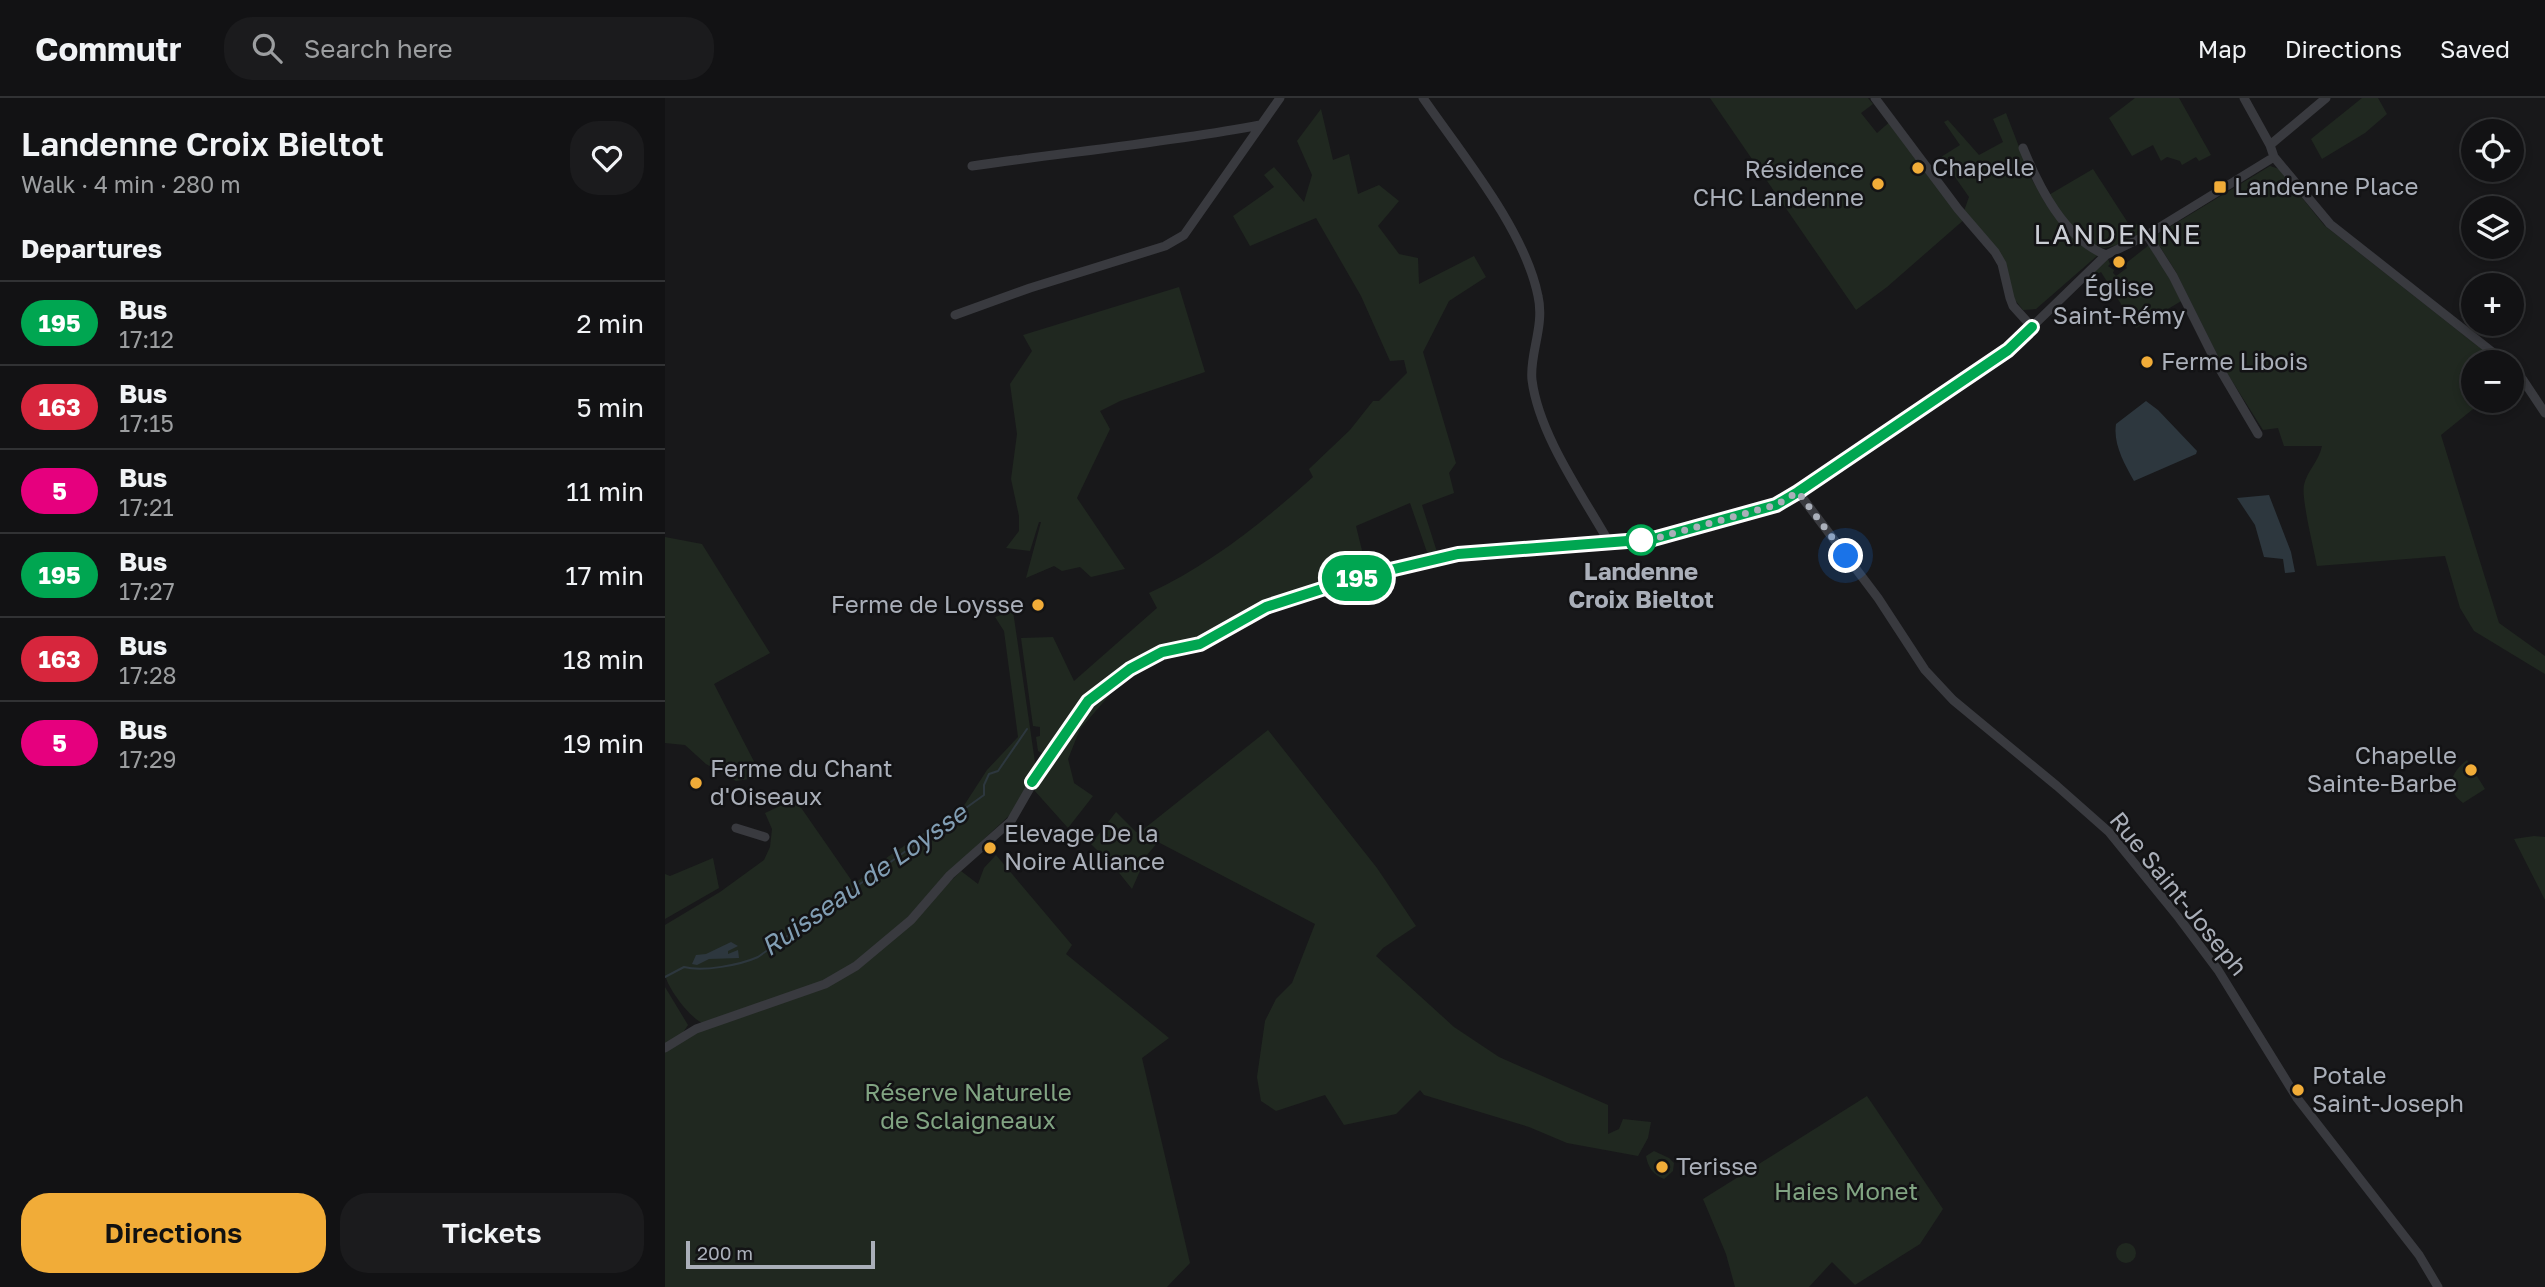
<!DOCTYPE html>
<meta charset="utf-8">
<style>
body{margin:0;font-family:"Golos Text",sans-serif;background:#1b1b1d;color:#f1f3f6;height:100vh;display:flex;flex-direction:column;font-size:26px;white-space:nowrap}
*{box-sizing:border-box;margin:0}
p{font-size:23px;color:#9c9ea0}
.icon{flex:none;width:38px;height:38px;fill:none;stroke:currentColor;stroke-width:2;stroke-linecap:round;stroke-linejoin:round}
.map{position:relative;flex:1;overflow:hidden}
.sheet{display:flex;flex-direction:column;background:#121214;width:665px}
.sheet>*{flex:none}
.badge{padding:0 14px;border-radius:23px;font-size:24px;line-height:46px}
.tools{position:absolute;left:1796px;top:21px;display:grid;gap:14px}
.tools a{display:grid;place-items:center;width:63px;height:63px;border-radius:50%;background:#121214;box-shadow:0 4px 10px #0003,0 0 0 2px #313234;font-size:35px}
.scale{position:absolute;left:21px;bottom:18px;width:189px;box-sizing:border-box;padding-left:7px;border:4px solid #aaafb9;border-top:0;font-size:19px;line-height:24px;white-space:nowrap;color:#aaafb9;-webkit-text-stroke:5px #131315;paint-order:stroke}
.you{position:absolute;width:35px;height:35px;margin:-18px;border:5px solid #fff;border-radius:50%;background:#1a73e8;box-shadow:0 0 0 10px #1a73e833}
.map>.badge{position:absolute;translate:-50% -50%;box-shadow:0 0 0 4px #fff}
h2{padding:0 21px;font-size:26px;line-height:63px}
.round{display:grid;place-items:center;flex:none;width:74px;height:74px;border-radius:28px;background:#1b1b1d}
.summary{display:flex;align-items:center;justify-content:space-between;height:119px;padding:0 21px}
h1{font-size:33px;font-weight:600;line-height:52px}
.button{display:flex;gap:14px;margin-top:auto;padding:14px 21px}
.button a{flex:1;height:80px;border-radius:28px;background:#f1ac38;color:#111;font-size:28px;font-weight:600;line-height:80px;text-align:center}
.button a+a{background:#1b1b1d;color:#f1f3f6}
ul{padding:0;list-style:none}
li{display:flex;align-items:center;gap:21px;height:84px;padding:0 21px;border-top:2px solid #313234}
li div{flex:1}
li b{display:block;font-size:26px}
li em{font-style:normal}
li .badge{min-width:77px;font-weight:700;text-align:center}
header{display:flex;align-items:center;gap:42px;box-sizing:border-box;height:98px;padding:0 35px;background:#121214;border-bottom:2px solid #313234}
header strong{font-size:33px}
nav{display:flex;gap:38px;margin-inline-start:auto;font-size:24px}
.search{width:490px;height:63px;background:#1b1b1d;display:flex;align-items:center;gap:18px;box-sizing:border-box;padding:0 24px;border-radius:28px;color:#9c9ea0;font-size:26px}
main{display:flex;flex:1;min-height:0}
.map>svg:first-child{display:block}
</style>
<header>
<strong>Commutr</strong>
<div class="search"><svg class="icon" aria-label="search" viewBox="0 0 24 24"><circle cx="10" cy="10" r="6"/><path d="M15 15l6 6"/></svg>Search here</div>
<nav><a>Map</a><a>Directions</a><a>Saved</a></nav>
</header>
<main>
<section class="sheet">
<div class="summary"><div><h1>Landenne Croix Bieltot</h1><p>Walk · 4 min · 280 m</p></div><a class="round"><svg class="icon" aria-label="heart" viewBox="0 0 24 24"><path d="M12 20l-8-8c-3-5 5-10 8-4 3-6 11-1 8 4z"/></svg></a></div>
<h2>Departures</h2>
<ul>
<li><span class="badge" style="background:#00a651;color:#fff">195</span><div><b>Bus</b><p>17:12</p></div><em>2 min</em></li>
<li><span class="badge" style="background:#d7263d;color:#fff">163</span><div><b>Bus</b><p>17:15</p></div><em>5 min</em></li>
<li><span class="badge" style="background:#e6007e;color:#fff">5</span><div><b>Bus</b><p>17:21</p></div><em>11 min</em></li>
<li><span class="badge" style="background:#00a651;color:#fff">195</span><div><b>Bus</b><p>17:27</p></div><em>17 min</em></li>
<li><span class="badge" style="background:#d7263d;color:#fff">163</span><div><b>Bus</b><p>17:28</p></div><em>18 min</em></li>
<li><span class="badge" style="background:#e6007e;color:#fff">5</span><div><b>Bus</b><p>17:29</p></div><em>19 min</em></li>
</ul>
<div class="button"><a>Directions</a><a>Tickets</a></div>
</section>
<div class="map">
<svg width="1880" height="1189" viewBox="0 0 1880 1189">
<rect width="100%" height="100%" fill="#18181a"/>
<path fill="#202820" d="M1045,0H1203L1208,6L1196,15L1212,35L1227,22L1301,120L1222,189L1191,212Z
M1470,0H1514L1546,57L1534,63L1531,59L1517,67L1515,63L1502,59L1496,63L1488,47L1467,58L1444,20Z
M1697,0H1713L1722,16L1700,35L1657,61L1646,41Z
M656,11L668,62L684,56L693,96L714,87L734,103L713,128L734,156L753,160L754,186L809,158L821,179L784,203L758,254L791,365L784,375L789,395L757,407L773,457L764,460L745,405L691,428L702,473L628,494L583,513L534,544L494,551L469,563L422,599L379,656L373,653L371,639L375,638V629L368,628L356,540L388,539L409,583L492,510L484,495C545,467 598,424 648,379L644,371L685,332L708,303H714L742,275L739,262L725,263L696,198L651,120L585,148L568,118L609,89L599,77L609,69L639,104L647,77L632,43Z
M1341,15L1366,80L1381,106L1402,130L1433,157L1371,211L1358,212L1347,198L1339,162L1299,113L1304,99L1276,59L1295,47L1279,24L1283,22L1314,57L1338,44L1328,21Z
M1605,68L1614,71L1659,127L1833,264H1808V303H1818L1776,337L1834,525L1880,558V576L1809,533L1795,510L1780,458L1652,468C1649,451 1636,400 1639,387C1642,373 1654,363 1657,348H1619L1613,330L1598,332L1560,272L1511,174L1490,141L1493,136Z
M1428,71L1465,128L1476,125L1480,131L1477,135C1465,141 1452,148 1440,150C1422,152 1393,111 1382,98Z
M1484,147L1492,161L1496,162L1518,202L1471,230L1436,174L1432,176L1430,173L1443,161L1445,166L1443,168L1449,172L1448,175L1451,178L1462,170L1460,166Z
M514,189L540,274L455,303L435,313L445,331L412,400L460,471L426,479L415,469L397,473L389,468L361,480L376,424H374L365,453L341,450L354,433V418L346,381L352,336L345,286L367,253L358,237Z
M0,439L37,446L105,555L49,586L97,679L71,683L41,666L20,647L0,645Z
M348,513L371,671L349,713L302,757L225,838L179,872L149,888L40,926C27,923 2,890 0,876C0,861 0,843 0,827L55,794L99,762L105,749L107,731L100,715L130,701L189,786L224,758L298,709L322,672L353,639L339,533L330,519Z
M488,562L486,567L450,591L415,631L403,661L409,685L428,698L403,730L369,692L426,603L461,577Z
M603,632L712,770L751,828L718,850L711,858L789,929L834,959L943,1007V1036L954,1031L958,1021L986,1024L983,1040L973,1058L902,1045L864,1029L759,997L755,992L731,1016L679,1027L660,997L611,1013L596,1003L592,979L600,923L611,901L627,885L650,826L493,744L482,757L467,791L451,771L426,746L451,714L471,734H475Z
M1802,662L1820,691L1798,705C1780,691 1785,675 1802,662Z
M1869,738L1880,739V802L1849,741Z
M331,757L407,847L401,856L504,940L477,960L525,1165L502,1189H0V950L31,931L160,886L229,838L296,773L313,786L319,770Z
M48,760L54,790L0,821V776L5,778Z
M0,889L23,927L17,936L0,946Z
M1202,998L1278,1111L1255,1146L1190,1187L1167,1164L1144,1189H1070L1061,1156L1038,1101Z
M989,1053L1004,1060L1009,1065L1008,1073L999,1081C988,1077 983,1069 981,1058Z
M1451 1155a10 10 0 1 1 20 0a10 10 0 1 1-20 0Z"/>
<path fill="#2d373e" d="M1481,303L1493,312L1532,353L1531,356L1469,383C1459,365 1448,346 1451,326Z
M1604,397L1626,454L1630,474L1620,475L1618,461L1599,459L1590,427L1572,400Z
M66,844L73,848L63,853V856L73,852L74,860L44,861L32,867L27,866L31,857L41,856Z"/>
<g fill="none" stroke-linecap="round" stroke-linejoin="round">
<path stroke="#2d373e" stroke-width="2" d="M0,879L19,869C38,874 75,867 93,859L319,697V687L324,676L333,673L362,631"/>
<path stroke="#393a3f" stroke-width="9" d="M758,0C796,55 860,132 873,198C880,228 864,257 867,282C874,337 918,398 945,446
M1210,0L1293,111L1330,154L1337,166L1345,200L1348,208L1367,229
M1579,0L1605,47L1609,59L1665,126L1840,264
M1605,47L1661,0
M1358,50C1374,89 1399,140 1441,157
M307,68C403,54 500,45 595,27
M1482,137L1508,178L1553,268L1593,336
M290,217L365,190L500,148L519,137L615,0
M1846,270L1858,282L1880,315
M1133,394L1213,500L1260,572L1288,602L1392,688L1444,734L1514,820L1553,872L1632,1000L1754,1157L1773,1189
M71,730L100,739
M0,950L31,931L160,886L191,868L246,822L285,777L346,723L377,669L423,603L465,571L497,554L535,546L601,509L691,480L793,456L988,441L1111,407L1133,394L1343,252L1441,157L1482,137L1609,59"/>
</g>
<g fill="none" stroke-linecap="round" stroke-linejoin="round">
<g stroke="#fff" stroke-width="16">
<path id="line" d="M367,684L423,603L465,571L497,554L535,546L601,509L691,480L793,456L988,441L1111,407L1133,394L1343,252L1367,229"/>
</g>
<use href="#line" stroke="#00a651" stroke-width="10"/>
<path stroke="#aaafb9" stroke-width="7" stroke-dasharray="0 12.6" d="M976,442L967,443L988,441L1111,407L1133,394L1181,458"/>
</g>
<g fill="#f1ac38" stroke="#131315" stroke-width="2.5">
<circle cx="1253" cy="70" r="7"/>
<circle cx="1213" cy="86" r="7"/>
<rect x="1548" y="82" width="14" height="14" rx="3.5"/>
<circle cx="1454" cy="164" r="7"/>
<circle cx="1482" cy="264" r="7"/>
<circle cx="373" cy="507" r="7"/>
<circle cx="1806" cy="672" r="7"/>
<circle cx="31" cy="685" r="7"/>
<circle cx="325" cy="750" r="7"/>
<circle cx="1633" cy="992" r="7"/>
<circle cx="997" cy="1069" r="7"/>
</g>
<circle fill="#fff" stroke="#00a651" stroke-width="3.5" cx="976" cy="442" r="14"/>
<g text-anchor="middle" stroke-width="5" stroke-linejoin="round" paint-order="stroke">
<g font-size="24" fill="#aaafb9" stroke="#131315" text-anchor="start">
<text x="1267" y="78">Chapelle</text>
<text x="1199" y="80" text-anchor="end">Résidence<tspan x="1199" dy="28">CHC Landenne</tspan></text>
<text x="1569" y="97">Landenne Place</text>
<text x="1454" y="198" text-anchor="middle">Église<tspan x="1454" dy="28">Saint-Rémy</tspan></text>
<text x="1496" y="272">Ferme Libois</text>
<text x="359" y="515" text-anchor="end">Ferme de Loysse</text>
<text x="1792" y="666" text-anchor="end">Chapelle<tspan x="1792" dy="28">Sainte-Barbe</tspan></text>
<text x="45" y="679">Ferme du Chant<tspan x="45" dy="28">d'Oiseaux</tspan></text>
<text x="339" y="744">Elevage De la<tspan x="339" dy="28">Noire Alliance</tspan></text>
<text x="1647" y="986">Potale<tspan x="1647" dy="28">Saint-Joseph</tspan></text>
<text x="1011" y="1077">Terisse</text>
</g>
<g font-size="24" font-weight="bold" fill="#aaafb9" stroke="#131315">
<text x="976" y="482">Landenne<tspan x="976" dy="28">Croix Bieltot</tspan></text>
</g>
<g font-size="24" fill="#aaafb9" stroke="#131315">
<text transform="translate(1513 796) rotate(51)" y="8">Rue Saint-Joseph</text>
</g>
<g font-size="24" fill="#81a482" stroke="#131315">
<text x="303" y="1003">Réserve Naturelle<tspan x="303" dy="28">de Sclaigneaux</tspan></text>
<text x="1181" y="1102">Haies Monet</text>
</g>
<g font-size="26" font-style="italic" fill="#819eb4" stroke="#131315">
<text transform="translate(199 782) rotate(-35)" y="9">Ruisseau de Loysse</text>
</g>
<g font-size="28" letter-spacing="2" fill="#cbced5" stroke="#131315">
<text x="1453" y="146">LANDENNE</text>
</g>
</g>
</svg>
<div class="tools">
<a><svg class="icon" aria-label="locate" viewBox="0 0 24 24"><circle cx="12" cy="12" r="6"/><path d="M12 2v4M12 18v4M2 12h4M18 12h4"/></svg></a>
<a><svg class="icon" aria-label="layers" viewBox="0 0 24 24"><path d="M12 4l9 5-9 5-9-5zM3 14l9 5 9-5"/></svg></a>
<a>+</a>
<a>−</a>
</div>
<div class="scale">200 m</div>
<div class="you" style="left:1181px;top:458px"></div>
<b class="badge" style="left:692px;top:480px;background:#00a651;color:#fff">195</b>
</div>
</main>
